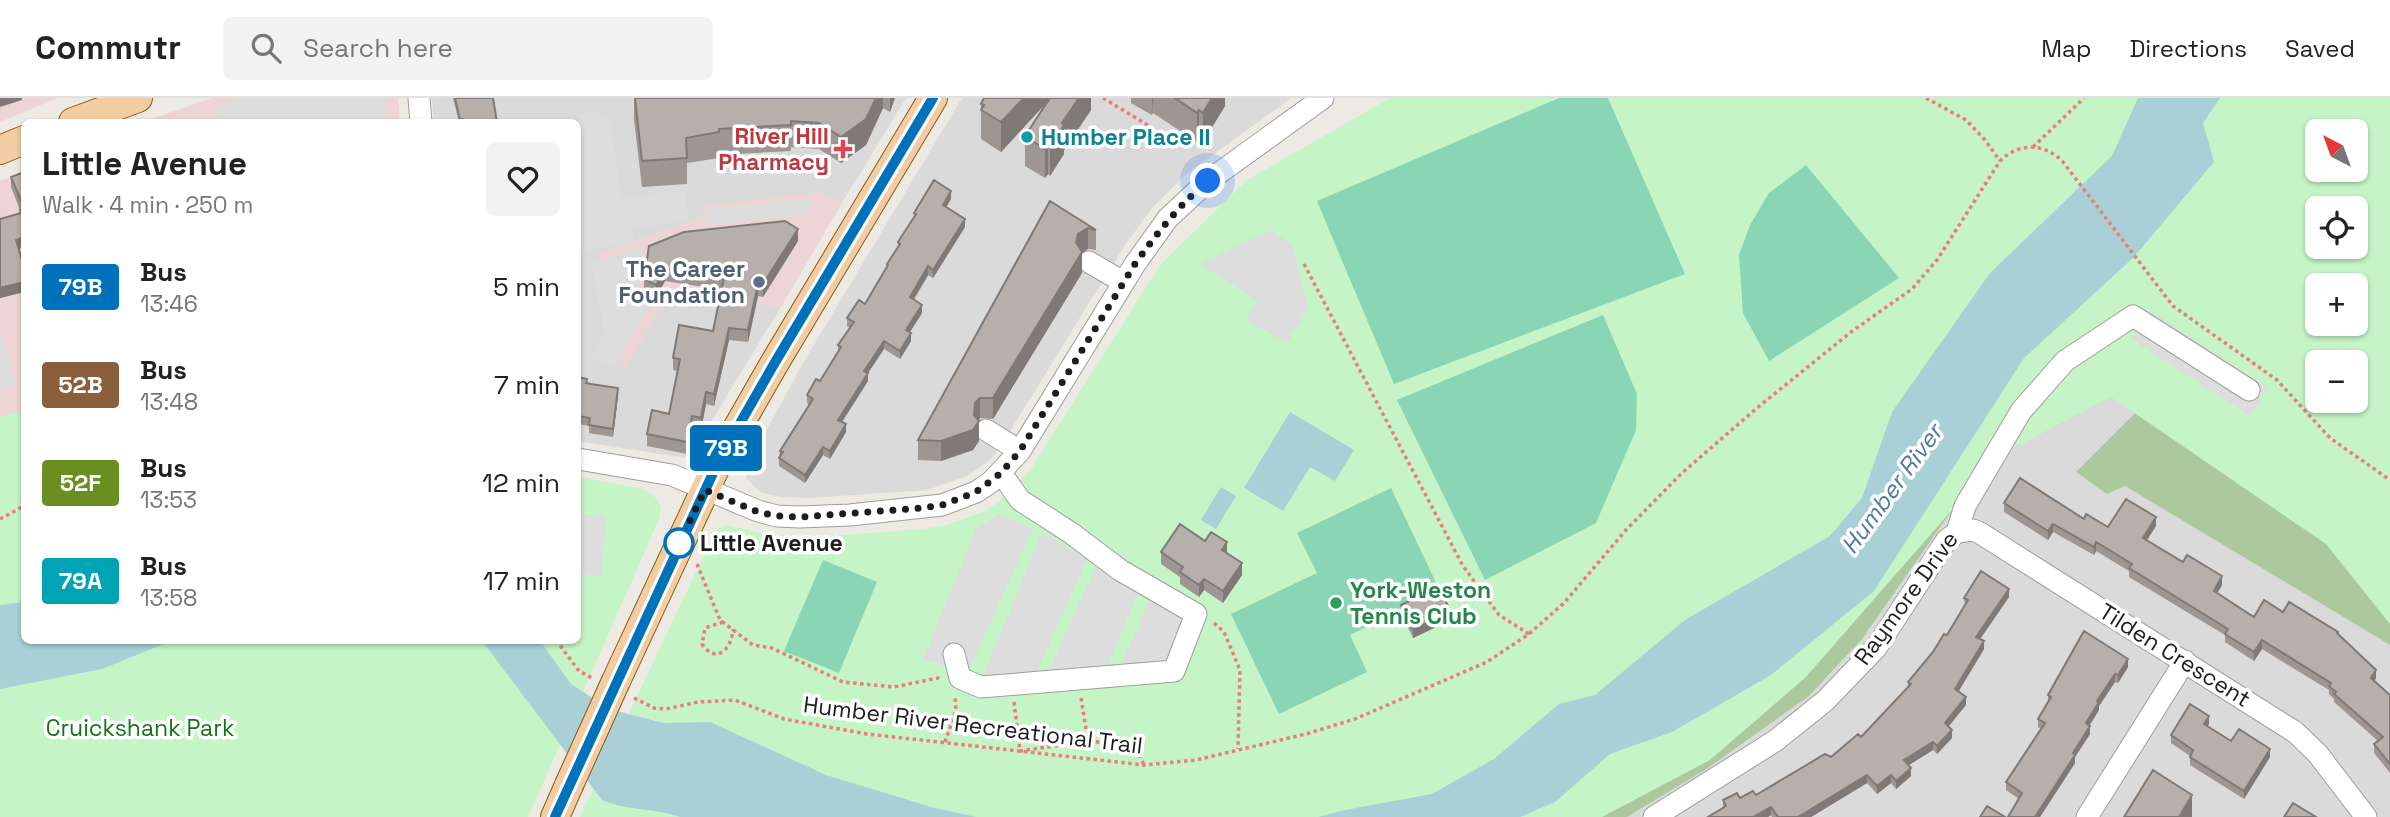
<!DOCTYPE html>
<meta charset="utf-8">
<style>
body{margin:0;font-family:"Space Grotesk",sans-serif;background:#f2f2f2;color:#222;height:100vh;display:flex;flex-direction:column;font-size:26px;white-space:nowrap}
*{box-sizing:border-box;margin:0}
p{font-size:23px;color:#767676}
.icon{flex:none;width:38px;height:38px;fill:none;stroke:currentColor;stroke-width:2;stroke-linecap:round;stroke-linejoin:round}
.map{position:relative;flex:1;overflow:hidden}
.panel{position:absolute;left:21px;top:21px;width:560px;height:525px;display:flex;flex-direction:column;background:#fff;border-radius:10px;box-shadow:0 2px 5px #0004}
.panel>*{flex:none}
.badge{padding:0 14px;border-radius:5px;font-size:24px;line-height:46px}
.needle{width:46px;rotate:319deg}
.controls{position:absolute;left:2305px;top:21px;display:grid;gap:14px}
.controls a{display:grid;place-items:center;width:63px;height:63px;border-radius:10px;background:#fff;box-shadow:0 2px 5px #0004;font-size:35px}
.you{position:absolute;width:35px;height:35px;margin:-18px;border:5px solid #fff;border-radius:50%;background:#1a73e8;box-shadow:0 0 0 10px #1a73e833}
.map>.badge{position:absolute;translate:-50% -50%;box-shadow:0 0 0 4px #fff}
.round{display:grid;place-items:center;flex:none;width:74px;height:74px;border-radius:10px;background:#f2f2f2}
.overview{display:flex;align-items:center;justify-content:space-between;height:119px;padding:0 21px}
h1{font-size:33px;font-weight:700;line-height:52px}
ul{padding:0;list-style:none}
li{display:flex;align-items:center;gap:21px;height:98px;padding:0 21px}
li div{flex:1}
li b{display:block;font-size:26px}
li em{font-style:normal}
li .badge{min-width:77px;font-weight:700;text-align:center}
header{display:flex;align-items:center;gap:42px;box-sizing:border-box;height:98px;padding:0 35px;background:#fff;border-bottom:2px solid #e0e0e0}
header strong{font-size:33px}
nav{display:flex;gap:38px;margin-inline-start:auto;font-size:24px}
.search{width:490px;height:63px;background:#f2f2f2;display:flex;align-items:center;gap:18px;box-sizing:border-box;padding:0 24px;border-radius:10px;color:#767676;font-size:26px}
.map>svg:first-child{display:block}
</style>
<header>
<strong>Commutr</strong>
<div class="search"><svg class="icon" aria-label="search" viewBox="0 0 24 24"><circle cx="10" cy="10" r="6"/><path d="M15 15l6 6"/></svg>Search here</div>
<nav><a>Map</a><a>Directions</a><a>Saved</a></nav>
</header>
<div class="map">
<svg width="2390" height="719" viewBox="0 0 2390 719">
<rect width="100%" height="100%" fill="#edeae4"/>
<path fill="#dbdada" d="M432,0H906L842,105L820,94L700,120L599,156L625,270L670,192L781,209L693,353L685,360L578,343V24H434Z
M962,0H1291L1184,78L1151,111L1123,150L1012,330L993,359L979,370L964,379L927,392L810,400L780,399L760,394L747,381L745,372L753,357L803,265Z
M2111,298L2326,446L2390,526V719H1612L1990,358Z"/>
<path fill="#edd5d5" d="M0,0H58L0,24Z
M212,0H398L400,24H142Z
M24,74V313L0,319V83Z
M820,94L842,105L781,209L670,192L625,271L611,228L598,156L700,120L705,108Z"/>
<path fill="#acc99d" d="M2146,304L2390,452V547L2125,388L2107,396L2076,374Z
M1990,358L1862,541L1809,598L1708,670L1627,719H1520Z"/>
<path fill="#c5f4c6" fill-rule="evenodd" d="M1390,0H2390V526L2326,446L2111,299L2000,357L1806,579L1710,662L1602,719H580L712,440L718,431L728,427L756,434L789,438L817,439L922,431L947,427L985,413L999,404L1031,371L1160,167L1247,82ZM2317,33H2356V72H2317ZM2317,110H2356V149H2317ZM2317,187H2356V226H2317ZM2317,264H2356V303H2317Z
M24,313V542H578V379L644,391L656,400L661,410L659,421L528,719H0V319Z"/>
<path fill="#89d5b4" d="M1559,0H1608L1685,176L1394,286L1317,103Z
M1806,67L1899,180L1769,263L1743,215L1739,157L1750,127L1769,95Z
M1603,217L1637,296L1636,332L1596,425L1485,482L1397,302Z
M1391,390L1440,493L1350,537L1367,574L1279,616L1231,516L1317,475L1297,435Z
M823,462L877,484L839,575L784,553Z"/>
<path fill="#ddd" d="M241,0H385L387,24H218L214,10Z
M601,13L602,20L610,19L621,100L685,92L689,123L632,130L634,146L578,153V24H568L581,23L580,16Z
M811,100L812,116L707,127L705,111Z
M1271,132L1292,147L1308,210L1287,245L1246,222L1258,203L1200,166Z
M644,149L637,195L652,204L613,270L591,258L604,233L591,165Z
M2150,213L2268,290L2250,318L2131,241Z
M0,230L17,287L0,292Z
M578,416L606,418L601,478L578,476Z
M999,416L1033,431L967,575L923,561L976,431Z
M1042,434L1087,461L1037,574L983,578Z
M1095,469L1139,494L1107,568L1050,571Z
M1150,500L1188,522L1173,568L1121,567Z"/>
<path fill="#a9cfd7" d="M2138,0H2220L2203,25L2214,64L2134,159L2024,260L1874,493L1771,577L1672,634L1610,656L1555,704L1520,719H1318L1345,712L1432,696L1494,661L1559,606L1595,597L1685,522L1830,438L1862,400L1892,314L1990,175L2112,58Z
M1290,314L1354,352L1335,383L1310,369L1283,413L1244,390Z
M1221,389L1236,398L1216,431L1201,422Z
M24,504V542L171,543L102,571L0,591V507Z
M482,543H540L571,586L609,611L663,625L710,624L826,677L931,709L976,719H680C655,710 627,713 602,702Z"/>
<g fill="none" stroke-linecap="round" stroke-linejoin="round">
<g stroke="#9e9e9e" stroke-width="23">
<path id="minor" d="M419,0L421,24
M1089,164L1123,184
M986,332L1020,353
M578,361L672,377L758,413L777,418L800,419L850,417L942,407L976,394L991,384L1020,353L1135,166L1168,120L1208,83L1323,0
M1957,434L1973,432L1980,435L2295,634L2317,655L2366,719
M954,556L960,580L981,589L1174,573L1196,516L1120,472L1071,435L1020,402L1001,375
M1654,719L1775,643L1825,603L1876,550L1946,443L1957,434L1965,408L2021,313L2065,263L2133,218L2249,292
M2087,719L2185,563"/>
</g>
<g stroke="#885a0e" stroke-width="30">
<path id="major" d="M73,24L138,0
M0,52L24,42
M616,583L719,362L774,266L933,0
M555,719L569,687"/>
</g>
<path stroke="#ec7d77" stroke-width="3.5" stroke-dasharray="3.5 3.5" stroke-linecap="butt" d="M1103,0L1161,35
M1926,0L1966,22L1985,42L2000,63
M2033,49L2084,0
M1304,166L1463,468L1499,517L1529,536
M0,421L24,408
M697,466L720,522L753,547L772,550L843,584L894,589L938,580L942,582
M723,524L705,530L702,546C716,567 732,551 733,531
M1214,525L1224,534L1240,572L1238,651
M556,542L579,573L592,580
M634,600L654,610L666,611L698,604L735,602L784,621L867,636L1144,667L1196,662L1306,636L1355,621L1487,564L1529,536L1564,505L1626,432L1682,375L1757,310L1851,234L1912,191L1937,162L2000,63C2019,44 2045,45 2063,64L2173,208L2277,282L2330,340L2390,382
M1081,600L1088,643
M1014,604L1020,653L1088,643L1135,648L1144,667
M945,644L956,612L955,599"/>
<use href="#minor" stroke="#fff" stroke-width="21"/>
<use href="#major" stroke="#f2cda4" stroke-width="28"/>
<g stroke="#885a0e" stroke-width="30" stroke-linecap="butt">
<path id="major-bridge" d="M569,687L616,583"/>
</g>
<use href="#major-bridge" stroke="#f2cda4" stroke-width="28"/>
</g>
<path fill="#9d9692" d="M453,0H493L497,24H459Z
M634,0H895L890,14L883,10L866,47L841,65L819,51L791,49V53L719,57V60L687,65V86L642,89L634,22Z
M1091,0V12L1064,52V56L1050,78L1048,76L1045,80L1025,68V38L1045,6L1001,54L981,41V6Z
M1131,0H1225V8L1203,44L1199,42L1197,44L1153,15L1152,17L1131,5Z
M24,74V149L19,151L24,169V194L0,200V121L20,115V112L11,89V79Z
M951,101L946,109L965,129L933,180L928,177L914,202L922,215L910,234L911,243L900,261L884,251L868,275V283L842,324L846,334L830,361L823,357L805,385L779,368V360L780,353L809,307L807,305V297L820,283L838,254V247L850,230L847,228V220L865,206L887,170V166L898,149V144L914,121V115Z
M1050,103L1096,132V152L1088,151L1082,155V175L993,321L980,320L979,322V343L973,352L941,363L918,362V342Z
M798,143L763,199L758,198L748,244L729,242L714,308L706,306L701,332L692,330L687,356L647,348V336L669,316L678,273L673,272V260L713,233L722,192L665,183L656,200L644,193V181L649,148Z
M578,279L587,285L618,298L613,339L589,335V328L578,326Z
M2004,405L2084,421L2108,429L2156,428L2147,442L2183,464L2222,487L2217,495L2254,519L2283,514L2338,536L2376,580L2374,583L2390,597V675L2374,655V646L2378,643L2334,604V601L2329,596V592L2262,551L2254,563L2225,544V537L2129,479V473L2096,453L2094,457L2053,434L2048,442L2004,414Z
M1205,443L1227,455L1242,477L1223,505L1204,492L1199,499L1180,486V479L1161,466V454Z
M2009,499L1980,541L1984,551L1959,593L1966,607L1948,628L1952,640L1937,656L1933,652L1909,667L1911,678L1896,691L1891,685L1877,696L1867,685L1811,719H1772L1771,717L1768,719H1708L1723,710V702L1756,697L1831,659L1861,639L1908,589V584L1947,537L1965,508L1964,500Z
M1401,507L1451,522L1413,540L1401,515Z
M2128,569L2118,585L2115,584L2099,608V612L2089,628L2090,636L2075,659V665L2040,719H2008L2019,701L2006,692V684L2041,631L2038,629V621L2048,605V597Z
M2209,626L2207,628L2231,643L2270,659L2244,701L2190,667V658L2171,645V637Z"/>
<path fill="#7f7a77" d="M0,0H22V2L0,9Z
M876,0H883V10L866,47L841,65V39Z
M890,0H895L890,14Z
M1024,0H1051L1001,54V24Z
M1079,0H1091V12L1064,52V56L1050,78V48L1062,25Z
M1152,0H1153L1152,17Z
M1212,0H1225V8L1203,44V15Z
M1199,12V42L1197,44V15Z
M1048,46V76L1045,80V51Z
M951,93V101L943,115V107Z
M965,121V129L933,180V172Z
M1088,130V151L1082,155V175L993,321V300L1076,144L1078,136Z
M798,131V143L763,199V186Z
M24,139V149L16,152V142Z
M928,168V177L910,207V199Z
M665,171V183L656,200V187Z
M24,184V194L0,200V190Z
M758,186V198L748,244V232Z
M922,207V215L906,240V232Z
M729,230V242L714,308V296Z
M911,235V243L900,261V253Z
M884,243V251L868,275V283L838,330V322L864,273Z
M618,290V298L613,339V331Z
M706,294V306L701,332V320Z
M980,300V320L975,326L979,323V343L973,352L941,363V343Z
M692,318V330L687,356V344Z
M846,326V334L830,361V353Z
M823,349V357L805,385V377Z
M2156,419V428L2143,448V440Z
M2053,426V434L2048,442V433Z
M1227,444V456L1222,452Z
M2096,444V453L2094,457V449Z
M1242,465V477L1223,505V493Z
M2222,478V487L2214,501V493Z
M1204,481V492L1199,499V487Z
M2009,491V499L1976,547V539Z
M1451,514V522L1413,540V531Z
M2262,542V551L2254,563V554Z
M1984,543V551L1955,599V591Z
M2128,561V569L2118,585V577Z
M2376,572V580L2371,589V580Z
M2115,576V584L2099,608V612L2086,633V625L2097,603Z
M1966,599V607L1945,633V625Z
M2209,618V626L2204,634V626Z
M2090,628V636L2075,659V665L2040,719H2035Z
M1952,632V640L1937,656V648Z
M1933,644V652L1904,670V662Z
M2270,651V659L2244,701V693Z
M1911,670V678L1896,691V683Z
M1867,677V685L1811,719H1798Z
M1891,677V685L1877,696V688Z
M2192,697V719H2179Z
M1771,709V717L1768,719H1753Z"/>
<path fill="#b6afaa" stroke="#7f7a77" stroke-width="2" d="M455,0H493L497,24H464L463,21L460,22Z
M635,0H876L866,21L841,39L819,25L791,23V27L719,31V34L686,40L687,60L642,63Z
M984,0H1024L1001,24L981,12L984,7L981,6Z
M1050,0H1079L1062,25L1064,27L1050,48L1048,46L1045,51L1025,38Z
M1175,0H1212L1203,15L1199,12L1197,15Z
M24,74V139L16,142L24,169V184L0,190V121L21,115L20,112L24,110L11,79Z
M934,82L951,93L943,107L965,121L933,172L928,168L910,199L922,207L906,232L911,235L900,253L884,243L864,273L868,275L838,322L846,326L830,353L823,349L805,377L779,360L783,354L780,353L813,301L807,297L816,281L820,283L841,249L838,247L854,224L847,220L859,202L865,206L888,167L887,166L900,146L898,144L916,116L914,115Z
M1050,103L1096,132L1088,130L1078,136L1076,144L1082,154L993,300H980L975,305L974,317L979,323L973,332L941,343L918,342Z
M785,123L798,131L763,186H758L748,232L729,230L714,296L706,294L701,320L692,318L687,344L647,336L652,312L669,316L680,261L673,260L679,227L713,233L724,180L665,171L656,187L644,181L649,148L684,134Z
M578,279L587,281L586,285L591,286L618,290L613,331L589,327L590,320L578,318Z
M2020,380L2084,421L2086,416L2108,429L2126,401L2156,419L2143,440L2183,464L2187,457L2222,478L2214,493L2254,519L2264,502L2283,514L2289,504L2338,534L2337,535L2376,572L2371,580L2390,597V666L2374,646L2383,639L2334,596L2336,594L2329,588L2331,585L2262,542L2254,554L2225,536L2228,531L2129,470L2132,466L2096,444L2094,449L2053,426L2048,433L2004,405Z
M1180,426L1205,443L1211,434L1227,444L1222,452L1242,465L1223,493L1204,481L1199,487L1180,474L1183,469L1161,454Z
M1981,473L2009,491L1976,539L1984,543L1955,591L1966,599L1945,625L1952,632L1937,648L1933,644L1904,662L1911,670L1896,683L1891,677L1877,688L1867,677L1798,719H1778L1771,709L1753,719H1708L1726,708L1723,702L1737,695L1740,700L1753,693L1756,697L1825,656L1831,659L1858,636L1861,639L1911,586L1908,584L1933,554L1944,536L1947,537L1968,502L1964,500Z
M1439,489L1451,514L1413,531L1401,507Z
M2084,533L2128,561L2118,577L2115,576L2097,603L2099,604L2086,625L2090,628L2073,655L2075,657L2035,719H2008L2022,695L2006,684L2045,625L2038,621L2051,599L2048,597Z
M2190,606L2209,618L2204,626L2231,643L2239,631L2270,651L2244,693L2190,659L2193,652L2171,637Z
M2153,672L2192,697L2179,719H2124Z
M2293,705L2316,719H2284Z
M1987,708L2005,719H1980Z"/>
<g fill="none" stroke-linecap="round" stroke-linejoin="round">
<g stroke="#fff" stroke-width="16">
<path id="line" d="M555,719L719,362L774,266L933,0"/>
</g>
<use href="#line" stroke="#0072bc" stroke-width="10"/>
<path stroke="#1d1d1d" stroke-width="7" stroke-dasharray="0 12.6" d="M679,445L705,392L758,414L777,418L800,419L922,410L942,407L976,394L1001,375L1020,353L1135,166C1157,135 1179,107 1208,83"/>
</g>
<circle fill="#0f9aa8" stroke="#fff" stroke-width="2.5" cx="1027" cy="39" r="7"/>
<path fill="#e0444e" stroke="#fff" stroke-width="2.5" d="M839.5 40.5h7v7h7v7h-7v7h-7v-7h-7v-7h7z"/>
<circle fill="#5c6f8a" stroke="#fff" stroke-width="2.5" cx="759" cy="184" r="7"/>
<circle fill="#fff" stroke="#0072bc" stroke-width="3.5" cx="679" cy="445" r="14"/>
<circle fill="#2e9e5b" stroke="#fff" stroke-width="2.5" cx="1336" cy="505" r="7"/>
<g text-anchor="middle" stroke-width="7" stroke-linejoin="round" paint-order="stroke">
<g font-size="23" font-weight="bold" fill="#be3a42" stroke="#fff" text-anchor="end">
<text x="829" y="46">River Hill<tspan x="829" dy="26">Pharmacy</tspan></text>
</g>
<g font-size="23" font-weight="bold" fill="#0d838f" stroke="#fff" text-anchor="start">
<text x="1041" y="47">Humber Place II</text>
</g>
<g font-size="23" font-weight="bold" fill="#4e5e75" stroke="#fff" text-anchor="end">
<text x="745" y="179">The Career<tspan x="745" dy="26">Foundation</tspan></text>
</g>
<g font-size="23" font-weight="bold" fill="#1d1d1d" stroke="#fff" text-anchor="start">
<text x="700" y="453">Little Avenue</text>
</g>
<g font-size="23" font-weight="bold" fill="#27864d" stroke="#fff" text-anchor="start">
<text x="1350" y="500">York-Weston<tspan x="1350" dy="26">Tennis Club</tspan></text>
</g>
<g font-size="23" fill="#1d1d1d" stroke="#fff">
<text transform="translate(1906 500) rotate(-54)" y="8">Raymore Drive</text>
<text transform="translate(2175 557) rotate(32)" y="8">Tilden Crescent</text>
<text transform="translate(973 627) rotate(7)" y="8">Humber River Recreational Trail</text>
</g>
<g font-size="23" fill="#167119" stroke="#fff">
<text x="140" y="638">Cruickshank Park</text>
</g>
<g font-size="24" font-style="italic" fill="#507a9c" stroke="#fff">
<text transform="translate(1892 391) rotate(-54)" y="8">Humber River</text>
</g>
</g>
</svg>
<div class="controls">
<a><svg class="needle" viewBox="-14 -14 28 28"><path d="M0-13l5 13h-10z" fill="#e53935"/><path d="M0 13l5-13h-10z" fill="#767676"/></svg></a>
<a><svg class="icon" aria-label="locate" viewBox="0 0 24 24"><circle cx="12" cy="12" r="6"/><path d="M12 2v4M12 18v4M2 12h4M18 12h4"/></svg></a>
<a>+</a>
<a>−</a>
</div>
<div class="you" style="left:1208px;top:83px"></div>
<b class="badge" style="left:726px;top:350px;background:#0072bc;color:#fff">79B</b>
<section class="panel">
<div class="overview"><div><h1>Little Avenue</h1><p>Walk · 4 min · 250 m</p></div><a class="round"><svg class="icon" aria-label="heart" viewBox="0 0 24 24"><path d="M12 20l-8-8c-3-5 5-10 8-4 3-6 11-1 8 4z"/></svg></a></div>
<ul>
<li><span class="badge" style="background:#0072bc;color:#fff">79B</span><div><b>Bus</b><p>13:46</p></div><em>5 min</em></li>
<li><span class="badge" style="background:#8b5e3c;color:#fff">52B</span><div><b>Bus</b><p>13:48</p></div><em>7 min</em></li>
<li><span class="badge" style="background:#6b8e23;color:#fff">52F</span><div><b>Bus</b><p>13:53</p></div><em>12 min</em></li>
<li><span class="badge" style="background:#00a3b4;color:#fff">79A</span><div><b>Bus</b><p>13:58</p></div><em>17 min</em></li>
</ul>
</section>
</div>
